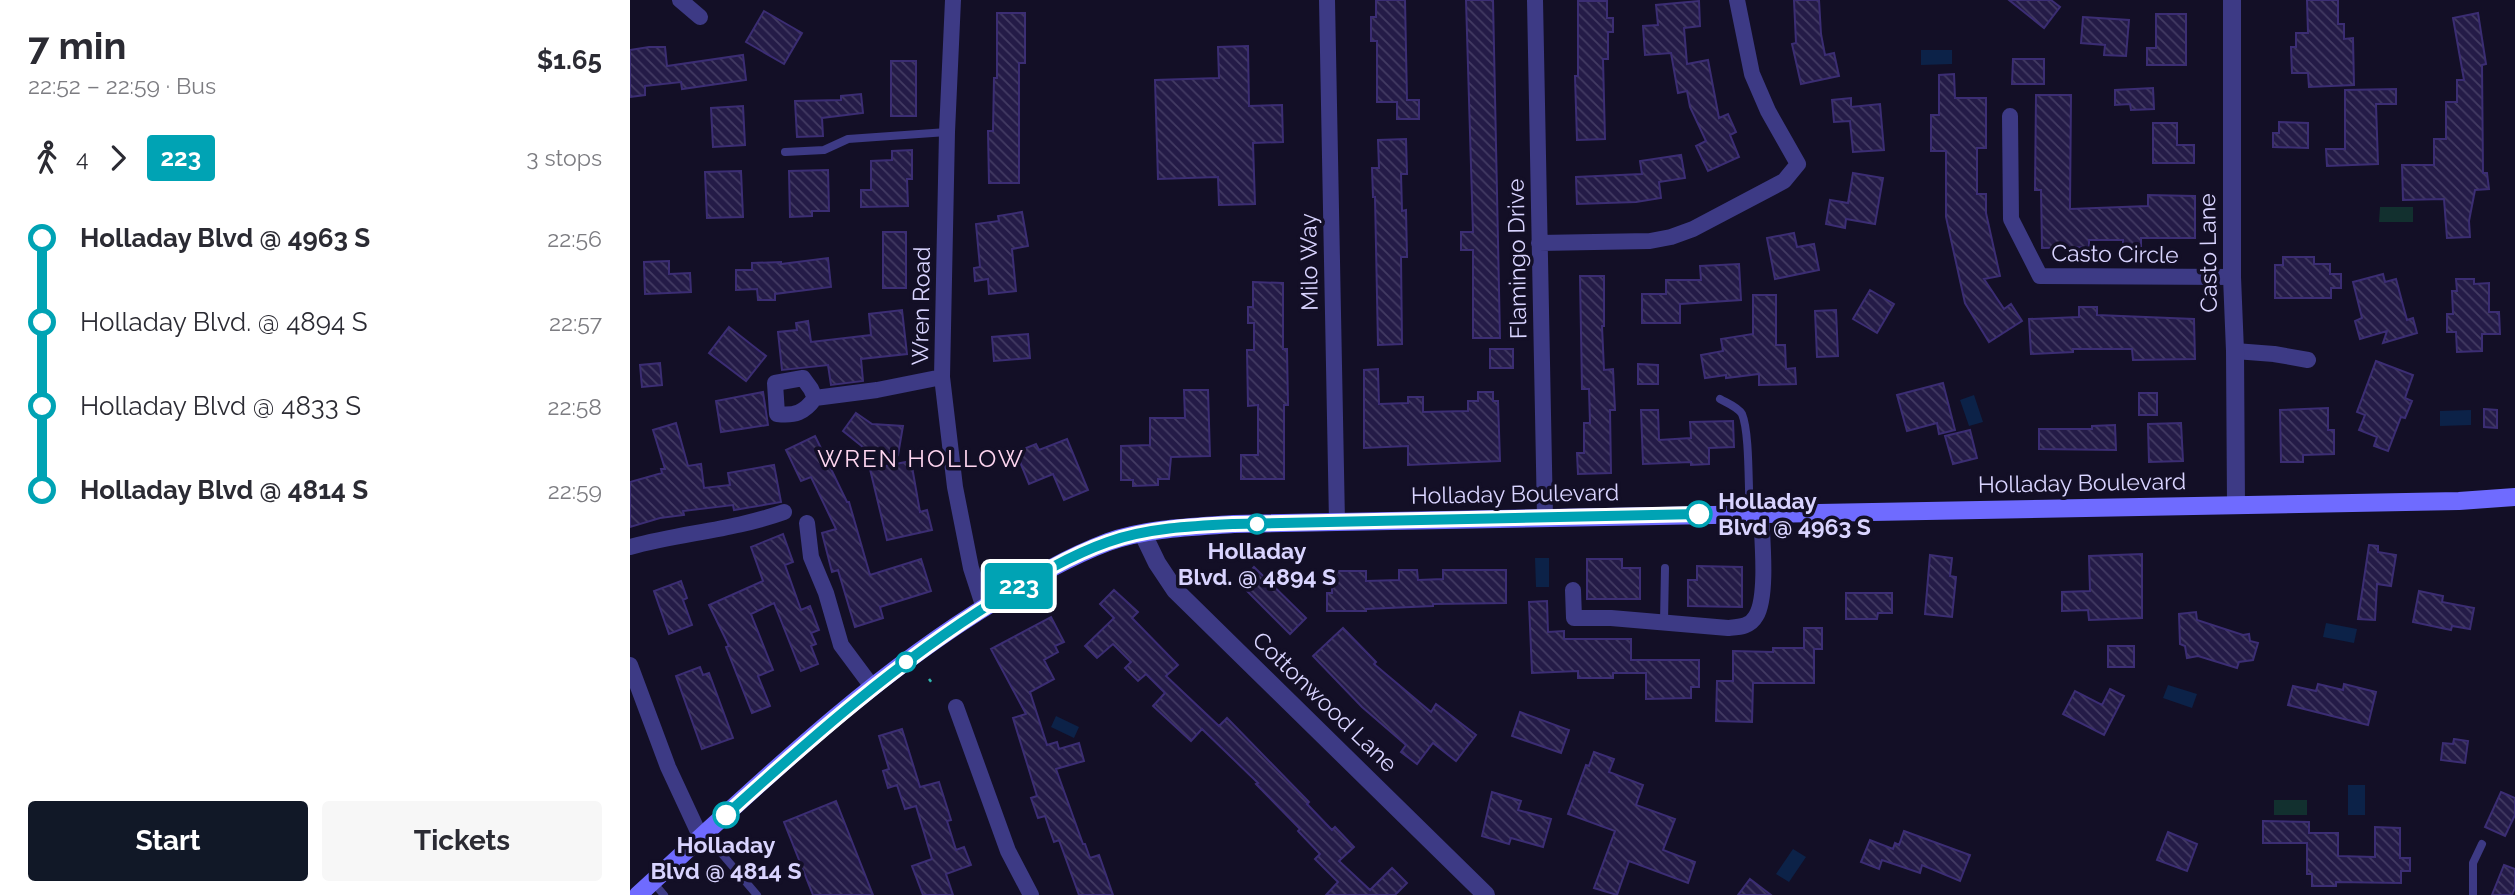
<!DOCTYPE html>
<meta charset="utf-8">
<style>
body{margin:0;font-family:Raleway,sans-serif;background:#f7f7f7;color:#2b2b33;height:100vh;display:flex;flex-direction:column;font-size:26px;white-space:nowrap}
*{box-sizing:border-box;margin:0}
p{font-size:23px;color:#7c7c81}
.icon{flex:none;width:38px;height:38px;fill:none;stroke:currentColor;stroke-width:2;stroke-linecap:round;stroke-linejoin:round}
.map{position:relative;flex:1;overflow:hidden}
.details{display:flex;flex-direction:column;background:#fff;width:630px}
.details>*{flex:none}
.badge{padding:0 14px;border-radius:5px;font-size:24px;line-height:46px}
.map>.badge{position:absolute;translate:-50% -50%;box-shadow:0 0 0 4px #fff}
.legs{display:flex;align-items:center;gap:10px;height:77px;padding:0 28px;font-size:23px}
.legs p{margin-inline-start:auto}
.headline{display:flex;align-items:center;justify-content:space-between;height:119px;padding:0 28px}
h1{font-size:38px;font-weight:700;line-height:52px}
.action{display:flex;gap:14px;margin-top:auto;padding:14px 28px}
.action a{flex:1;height:80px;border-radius:7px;background:#111827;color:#fff;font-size:28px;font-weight:700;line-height:80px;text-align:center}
.action a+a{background:#f7f7f7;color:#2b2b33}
ul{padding:0 28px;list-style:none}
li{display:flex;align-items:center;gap:24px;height:84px;font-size:26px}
li i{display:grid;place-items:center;width:10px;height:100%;margin:0 9px;background:currentColor}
li i::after{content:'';width:18px;height:18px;margin:-9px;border:5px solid;border-radius:50%;background:#fff}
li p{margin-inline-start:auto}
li:first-child i{background:linear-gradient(#0000 50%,currentColor 0)}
li:last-child i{background:linear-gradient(currentColor 50%,#0000 0)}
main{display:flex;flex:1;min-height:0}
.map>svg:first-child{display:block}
</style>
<main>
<section class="details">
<div class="headline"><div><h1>7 min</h1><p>22:52 – 22:59 · Bus</p></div><b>$1.65</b></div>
<div class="legs"><svg class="icon" aria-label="walk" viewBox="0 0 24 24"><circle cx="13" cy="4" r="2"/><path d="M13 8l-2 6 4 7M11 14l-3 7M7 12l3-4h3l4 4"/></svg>4<svg class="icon" aria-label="forward" viewBox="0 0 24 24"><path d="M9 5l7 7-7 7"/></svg><b class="badge" style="background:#00a3b4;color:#fff">223</b><p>3 stops</p></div>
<ul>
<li><i style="color:#00a3b4"></i><b>Holladay Blvd @ 4963 S</b><p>22:56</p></li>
<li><i style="color:#00a3b4"></i><span>Holladay Blvd. @ 4894 S</span><p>22:57</p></li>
<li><i style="color:#00a3b4"></i><span>Holladay Blvd @ 4833 S</span><p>22:58</p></li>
<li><i style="color:#00a3b4"></i><b>Holladay Blvd @ 4814 S</b><p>22:59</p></li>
</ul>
<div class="action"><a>Start</a><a>Tickets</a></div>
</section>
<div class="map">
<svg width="1885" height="895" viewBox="0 0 1885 895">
<defs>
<pattern id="building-back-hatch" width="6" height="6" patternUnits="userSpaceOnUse" patternTransform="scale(1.75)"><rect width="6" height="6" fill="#241b47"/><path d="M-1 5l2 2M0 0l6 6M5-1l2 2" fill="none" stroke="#433b63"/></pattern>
</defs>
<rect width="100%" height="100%" fill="#130f26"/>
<path fill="#12302f" d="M1750,207H1783V222H1749Z
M1644,800H1677V815H1644Z"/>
<path fill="#0c2248" d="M1291,50H1322V64L1291,65Z
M1344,395L1353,422L1339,426L1330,400Z
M1841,410V425L1810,426V411Z
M905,558H919V587H906Z
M1696,623L1727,629L1724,643L1693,637Z
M1538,685L1567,694L1562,708L1533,698Z
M426,716L449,727L444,738L421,727Z
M1718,785H1735V815H1718Z
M1163,849L1176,857L1159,882L1146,874Z"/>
<path fill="url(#building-back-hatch)" stroke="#3b2d73" stroke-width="2" d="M746,0H775L777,100H789V119H767V102H747V41H741V17H746Z
M836,0H863L870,338H843V250H831V232H843Z
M1164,0H1189L1191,34L1195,55L1204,53L1209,76L1171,84L1162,44L1166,43Z
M1379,0H1421L1430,7L1414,28Z
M1677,0H1708V24H1714V39L1723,38L1724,85L1679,87L1678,73H1662L1661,47H1666V33H1678Z
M948,1H977V18H983V32H978V59H973L975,139L947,140L945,76H948Z
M1069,1L1070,26L1054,28L1057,64L1078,60L1089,118L1098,114L1106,132L1100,135L1109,157L1078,171L1066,146L1076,141L1060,107L1057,91L1048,93L1041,53L1015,55L1013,26L1028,25L1026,5Z
M134,11L172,33L154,64L116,42Z
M367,13H395V63H389V183H359L358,131H363L364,78H367Z
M1848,13L1856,64L1852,65L1853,173H1857L1859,189L1845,190L1839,221L1840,237L1817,238L1814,199L1773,200L1772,165H1804V139H1816V102H1827V80H1834L1823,18Z
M1526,14H1556V65H1517V48H1526Z
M1453,17L1499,20L1496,56L1474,55L1475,45L1451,43Z
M618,46L619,106L652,105L653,142L623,143L625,204L589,205L588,177L528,179L525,80L589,78L588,47Z
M19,47H35L37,66L113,55L116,80L52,89L51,82L15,86V95L0,97V50Z
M1383,59H1414V84H1382Z
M261,61H286V116H261Z
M1324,74L1325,98H1356V148H1347V194H1356V213L1370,276L1354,279L1374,309L1381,304L1392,321L1359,342L1335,303L1316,217V151H1301V115H1309V75Z
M1523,88L1524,109L1501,110L1500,104L1485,105V90Z
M1766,89V104H1746L1748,164L1697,166L1696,149H1715V90Z
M231,94L233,113L192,118L193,136L167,137L165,101L211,100V96Z
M1406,95H1441L1440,209L1518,206V195L1565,196V238H1511V247H1493V240H1459V247L1412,248L1411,190H1405Z
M1221,98V107L1250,104L1254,150L1223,152L1220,121L1204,122L1202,100Z
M113,106L115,145L83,147L81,108Z
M1649,122L1678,123V148L1643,147V133H1649Z
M1523,123H1547V145H1564V163H1523Z
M776,139L777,174H771L772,211L776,210L777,257H771L772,344L748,345L745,197H743L742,168H749L748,140Z
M282,150V179H277L278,206L231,207V190H241V161L262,160V151Z
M1051,155L1055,178L1029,182L1031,198L1006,202L947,204L946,177L1012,174L1010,161Z
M198,170L199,211H182V216L160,217L159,171Z
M111,171L113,217L77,218L75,172Z
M1223,173L1253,178L1245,224L1216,219L1215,228L1196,224L1200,200L1218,203Z
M392,212L398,246L382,249L386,291L359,294L358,279L345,281L344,268L350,267L346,224L369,221L368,216Z
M253,232H276V288H253Z
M1164,233L1167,247L1184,244L1189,270L1145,279L1137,238Z
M1653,257H1684V264H1700V274H1711V288H1701V298H1645V265H1653Z
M198,258L201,287L145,294V300H128L127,289L106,290V270H122V263L151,262V264Z
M39,261V274L60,273L61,292L15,294L14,262Z
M1109,264L1111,300L1050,304V323H1012V294H1036V280H1071L1070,266Z
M1753,274L1755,282L1766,279L1777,320L1783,318L1787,333L1753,343L1757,331L1730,339L1725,321L1732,318L1723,282Z
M950,276H974V326H972L974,370L983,369L985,410H980L981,473L948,474L947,453H954V423H960L959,389H952Z
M1826,279H1844V284L1859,283V312H1869L1870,334H1852V351L1827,352L1826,332H1817V314H1823L1822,291H1827Z
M623,282L653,283V349H657L658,405H654V479H611V455H628V405L618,406L617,350H624V323H618V307H623Z
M1240,290L1264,304L1247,333L1223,319Z
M1123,295H1146V345H1155L1156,369L1165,368L1166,384L1129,385V374L1096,378V375L1075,378L1071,355L1093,351L1091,339L1123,334Z
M1449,307H1467V315L1564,319L1565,359L1503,360L1502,349H1443V352L1401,354L1399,319L1449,317Z
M272,310L277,354L231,359L233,381L201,385L198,365L152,370L148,332L167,330L166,323L178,321L181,342L241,335L239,314Z
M1206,310L1208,356L1187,357L1185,311Z
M99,327L136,356L116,381L79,353Z
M398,334L400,358L364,361L362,337Z
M860,349H883V368H860Z
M1746,361L1783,375L1775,398L1782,401L1775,418L1771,417L1758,451L1744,446L1747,437L1729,430L1735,415L1727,412Z
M30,363L32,385L12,387L10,365Z
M1008,364L1028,365V384H1008Z
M748,369L749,404L778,403V397H793V412L838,411V401H848V392H863V401H868L870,461L778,465V446L734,448V370Z
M1313,383L1325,430L1309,434L1307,423L1277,431L1267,395Z
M554,390H578L580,456L541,457L539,479H528V485L503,486V480H491V446L520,445V418H555Z
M133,392L138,425L91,432L86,401Z
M1509,393H1527V415H1509Z
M1698,408V430H1704V454L1673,455V462H1651L1650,410Z
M1854,409L1867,410V428L1854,427Z
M1011,410H1028L1029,440L1061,438L1060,422L1103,421L1104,447L1079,448V464L1061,465V462L1013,464Z
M226,413L242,424L273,426L268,455L233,447L213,431Z
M46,423L58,466L71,464L74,488L100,485L98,473L144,465L151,502L104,510L103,505L53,511L54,515L30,518L0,527V482L32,473L31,469H35L23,430Z
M1551,423L1553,461L1519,462L1518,424Z
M1485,425L1486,450L1409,449V429H1462V426Z
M1340,430L1347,458L1323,464L1315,436Z
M185,436L217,502H219L240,575L291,559L301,591L250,607L253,618L225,627L208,570L202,572L192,533L206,529L181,477L171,481L156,450Z
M437,439L458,490L434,500L423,474L399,484L386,452L406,444L409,450Z
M281,461L290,512L297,510L302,530L257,540L240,469Z
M153,534L163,562L155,565L171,610L180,606L189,630L181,633L186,644L181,646L188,664L171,671L144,603L121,614L143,670L128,676L140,706L122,713L96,647L99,646L79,605L133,581L121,547Z
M1739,545L1748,546V552L1766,555L1761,586L1747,584L1745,620L1728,619Z
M1512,554V618L1459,620L1458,610L1432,611V592L1460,591L1459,556Z
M1300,555L1322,558L1320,576L1326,577L1322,617L1295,614Z
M957,559H992V568H1010V599H957Z
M1067,566L1112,567V607L1058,606V580H1067Z
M624,567L676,618L660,634L609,583Z
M769,570H787L788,580L813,579V570H876V603L803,604V606L736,609V611H697V593H702V571H736V581L769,580Z
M51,581L57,598L53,600L62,625L39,634L24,591Z
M484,590L508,612L502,618L548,665L536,676L589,726L597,718L679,802L677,804L702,830L705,827L724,847L709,861L740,890L762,868L777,883L765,895H696L708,882L685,859L690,854L668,831L670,829L626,784L628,783L572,729L561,741L523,706L535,693L516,674L508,681L495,668L501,662L483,644L467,658L455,646L484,618L470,604Z
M1789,591L1813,596L1812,602L1844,608L1840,629L1822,626L1821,630L1783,622Z
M1216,593H1262V613H1248L1247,619H1216Z
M917,601L918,632L934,631V639H1001V660H1069V687H1061V698L1016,699V673H983V678H948V671L902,673L899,602Z
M1566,612L1567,620L1613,635L1619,634L1620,641L1628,643L1623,660L1609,662L1607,668L1568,656L1557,658L1555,646L1550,644L1549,614Z
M421,617L434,642L425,646L428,652L414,660L424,679L400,692L417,745L427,742L429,749L449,743L454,761L426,769L453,844H455L460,858L469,855L483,895H449L429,840L424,842L415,816L408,818L401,798L407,796L383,718L396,714L361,649Z
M713,628L746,662L744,664L801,712L806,704L846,735L826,761L803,743L787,764L771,752L776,745L732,707L683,656Z
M1174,628H1192V649H1184V683H1123L1122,722L1086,721L1087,681H1103V651L1143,652V648H1174Z
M1478,646H1504V667H1478Z
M70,667L73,675L79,673L103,738L72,749L46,676Z
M1688,684L1713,690L1714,684L1746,692L1738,725L1658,705L1663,686L1686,691Z
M1480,689L1494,696L1474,735L1433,714L1445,691L1472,705Z
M890,712L939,730L931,753L882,736Z
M272,729L290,787L309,782L321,820L317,821L326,850L334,847L341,865L316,874L323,895H293L282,866L302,859L286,806L275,809L267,785L258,788L253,771L259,769L249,736Z
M1824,739L1838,741L1835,763L1811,760L1813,743L1823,744Z
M964,752L984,759L979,772L1013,785L1006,805L1045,819L1033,850L1065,862L1058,883L999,861L987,895L964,888L985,831L938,814L956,765L959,766Z
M862,792L891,801L888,810L921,819L913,847L881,838L879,844L852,836Z
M1871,792L1885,798V815L1875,836L1855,827Z
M206,801L243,895H183L154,822Z
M1633,821L1679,822V833H1708V856L1745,857V827L1770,828V858H1780V871H1771V883L1706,882V886H1682V874H1677V843H1633Z
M1274,831L1340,855L1330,881L1292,865L1290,873L1252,860L1249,869L1231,862L1240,840L1263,849L1265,843L1269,845Z
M1538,832L1567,844L1557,871L1527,860Z
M1874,865L1885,869V888L1882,895H1862Z
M1120,879L1141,895H1108Z"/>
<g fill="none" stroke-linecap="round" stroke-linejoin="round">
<path stroke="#2fb8b0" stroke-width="2.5" stroke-dasharray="3.5 5" stroke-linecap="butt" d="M299,679L302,683"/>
<path stroke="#3d3a85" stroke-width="8" d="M155,152L194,150L218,139L317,132
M1090,399C1097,403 1108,407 1112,414C1120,433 1118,490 1120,513
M1034,622L1035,568
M75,834L127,895
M23,882L34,895
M1843,895V863L1852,844"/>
<path stroke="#3d3a85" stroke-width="16" d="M50,0L70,17
M323,0L317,132L312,377L325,487L341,568L354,608
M697,0L707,522
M905,0L915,517
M1380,116L1381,219L1410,276L1602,277
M909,243L1020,241L1041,237L1063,229L1154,181L1168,164L1138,111L1122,74L1107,0
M1605,351L1644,354L1678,360
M185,398L181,389L173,378L145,383L147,414C165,416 174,413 185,398L247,390L312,377
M177,523L181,557L196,593L211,645L243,688
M0,547C51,533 104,530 154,512
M943,590L944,618H981L1098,628C1109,627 1120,627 1126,616C1138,597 1132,537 1131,513
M0,665L38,767L71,838
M326,707L378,851L401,895"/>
<path stroke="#3d3a85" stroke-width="18" d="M1602,0V277L1605,351L1606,505
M513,534L527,563L545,590L856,895"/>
<path stroke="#6f6bff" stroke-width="18" d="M8,895C122,791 233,681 365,601C401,579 438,557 478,542C517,528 562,527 604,524L1829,501L1885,497"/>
</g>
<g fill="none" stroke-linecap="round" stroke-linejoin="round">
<g stroke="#fff" stroke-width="16">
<path id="line-1" d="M96,815C181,738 267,662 365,601C401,579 438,556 478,542C517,528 562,526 604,524L1069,514"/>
</g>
<use href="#line-1" stroke="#00a3b4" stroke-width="10"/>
</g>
<g fill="#fff" stroke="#00a3b4" stroke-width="3.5">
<circle cx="1069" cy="514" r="12"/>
<circle cx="627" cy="524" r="9"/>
<circle cx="276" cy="662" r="9"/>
<circle cx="96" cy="815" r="12"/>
</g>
<g text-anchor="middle" stroke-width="7" stroke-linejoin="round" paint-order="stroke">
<g font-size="23" fill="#d9d4ff" stroke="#130f26">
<text transform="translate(1578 253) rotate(-91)" y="8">Casto Lane</text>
<text transform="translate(1485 254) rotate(1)" y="8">Casto Circle</text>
<text transform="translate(887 259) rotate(-91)" y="8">Flamingo Drive</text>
<text transform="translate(679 262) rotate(-91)" y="8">Milo Way</text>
<text transform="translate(291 306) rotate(-89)" y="8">Wren Road</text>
<text transform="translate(1452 483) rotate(-1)" y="8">Holladay Boulevard</text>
<text transform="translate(885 494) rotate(-1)" y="8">Holladay Boulevard</text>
<text transform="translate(695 702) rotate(44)" y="8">Cottonwood Lane</text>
</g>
<g font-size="23" font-weight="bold" fill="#d9d4ff" stroke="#130f26">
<text x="1088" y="509" text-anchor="start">Holladay<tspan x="1088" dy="26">Blvd @ 4963 S</tspan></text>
<text x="627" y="559">Holladay<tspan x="627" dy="26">Blvd. @ 4894 S</tspan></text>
<text x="96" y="853">Holladay<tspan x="96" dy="26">Blvd @ 4814 S</tspan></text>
</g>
<g font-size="24" letter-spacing="2" fill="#ffd6f0" stroke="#130f26">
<text x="291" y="467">WREN HOLLOW</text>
</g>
</g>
</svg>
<b class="badge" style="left:389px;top:586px;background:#00a3b4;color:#fff">223</b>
</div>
</main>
